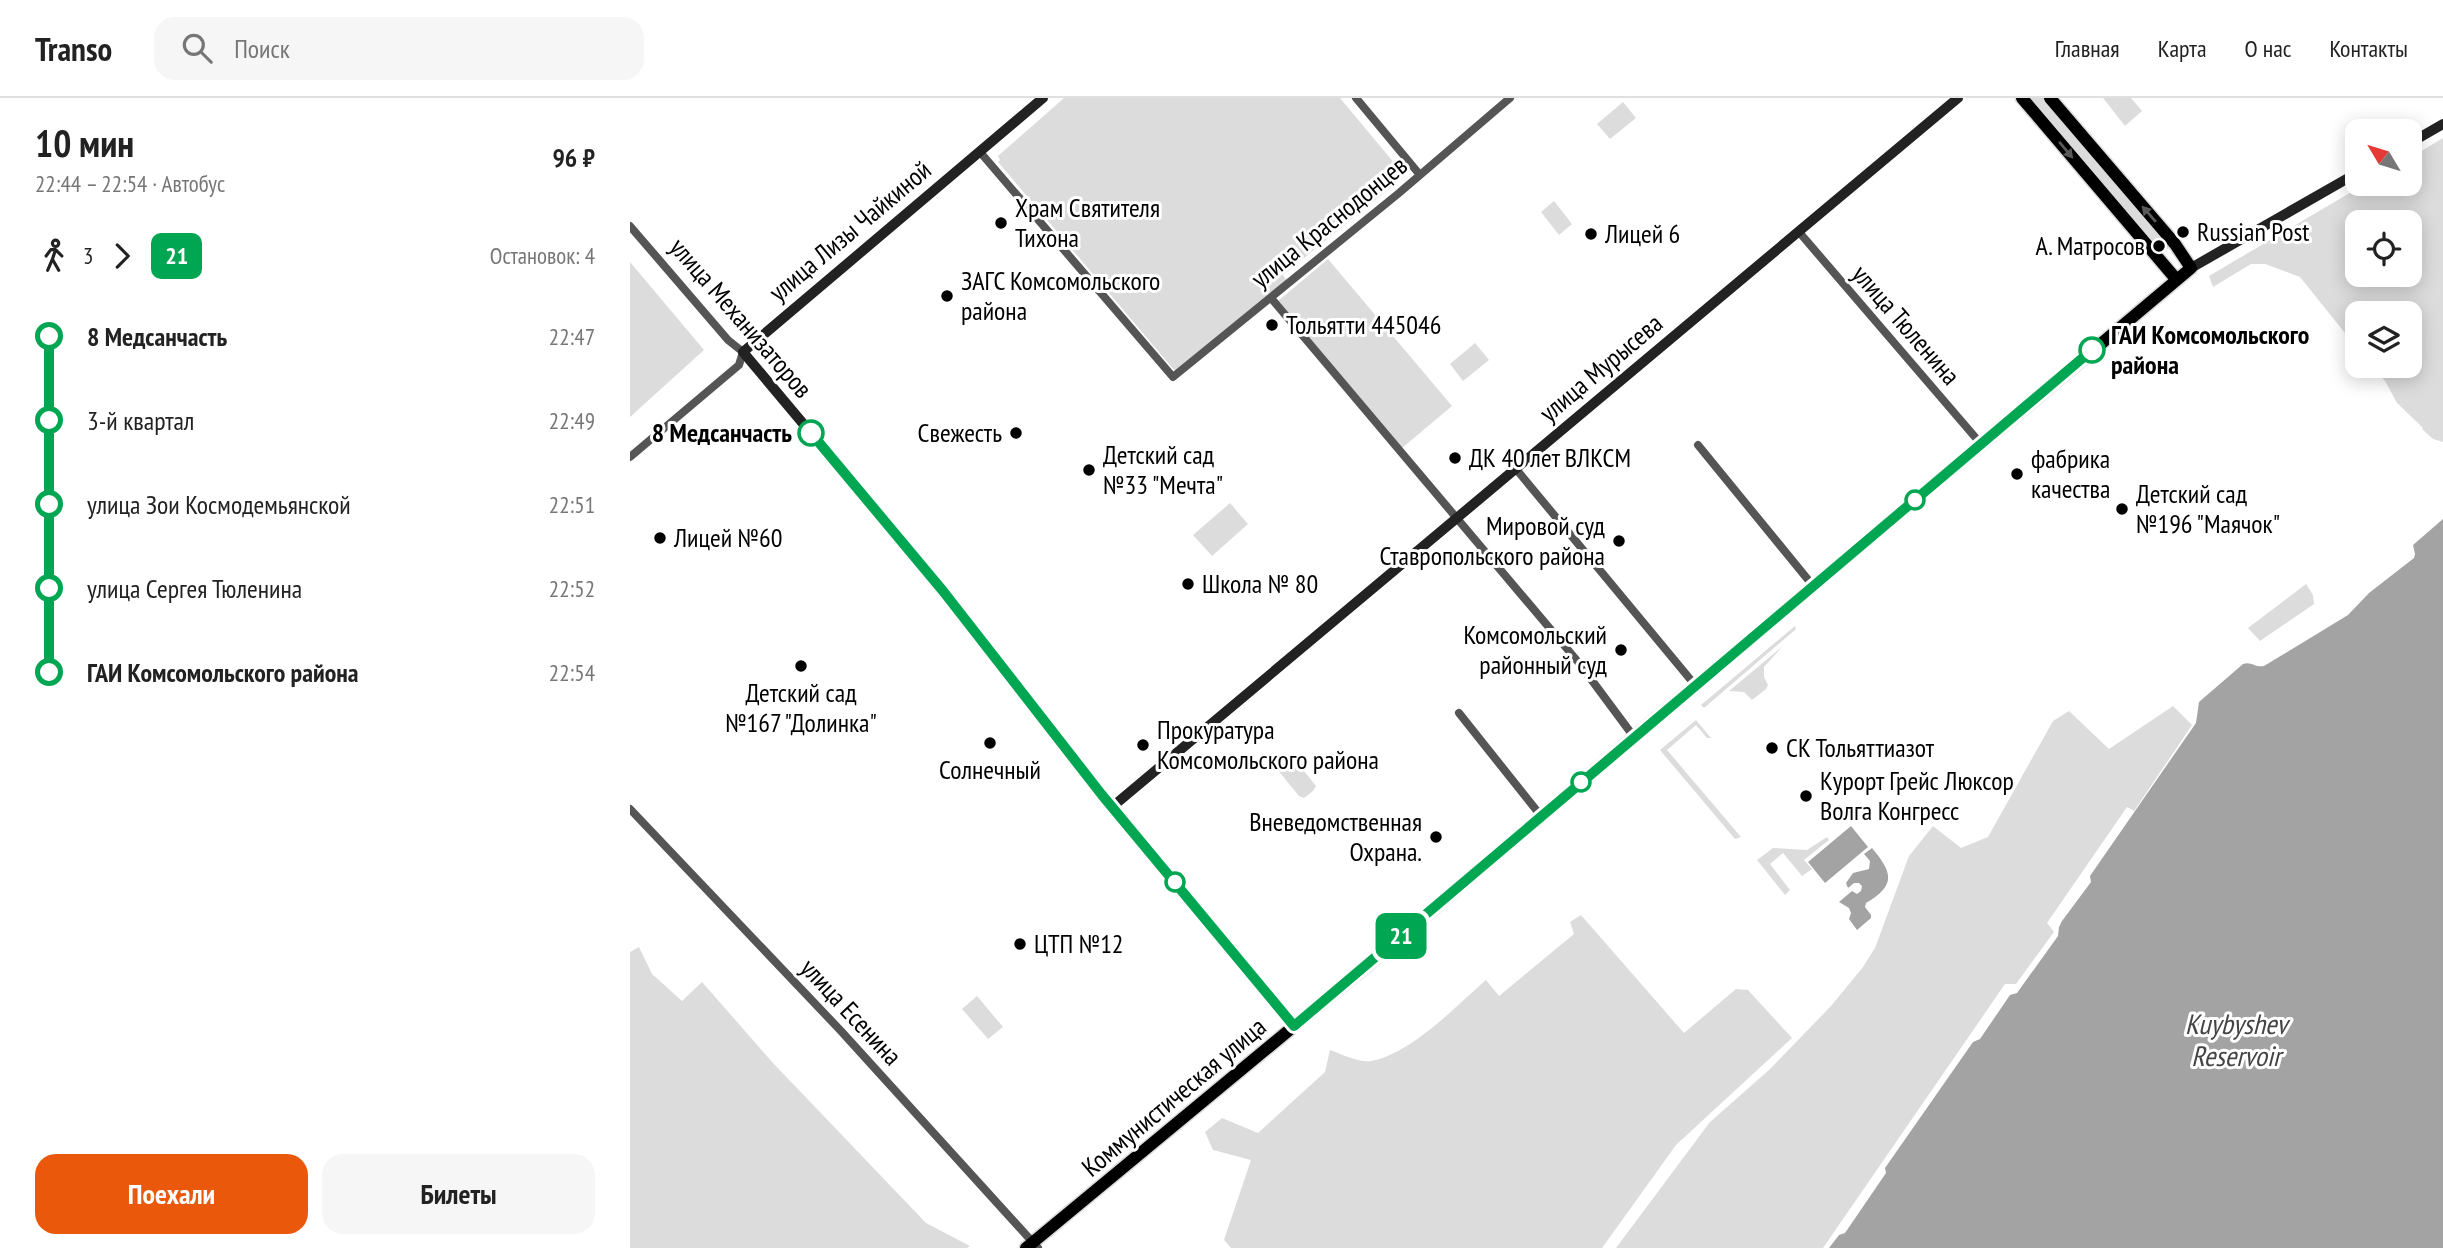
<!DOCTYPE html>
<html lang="ru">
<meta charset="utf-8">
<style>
body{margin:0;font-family:"PT Sans Narrow",sans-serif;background:#f6f6f6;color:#222;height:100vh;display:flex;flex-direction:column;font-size:26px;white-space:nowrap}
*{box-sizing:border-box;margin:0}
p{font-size:23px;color:#767676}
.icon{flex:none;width:38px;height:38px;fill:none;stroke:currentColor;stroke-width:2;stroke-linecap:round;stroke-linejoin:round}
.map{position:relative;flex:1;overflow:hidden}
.panel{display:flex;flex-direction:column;background:#fff;width:630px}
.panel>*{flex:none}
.badge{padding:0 14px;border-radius:10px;font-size:24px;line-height:46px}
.needle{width:46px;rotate:308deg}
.tools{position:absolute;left:1715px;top:21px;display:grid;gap:14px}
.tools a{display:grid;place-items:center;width:77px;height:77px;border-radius:14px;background:#fff;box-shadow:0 4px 18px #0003;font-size:35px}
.map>.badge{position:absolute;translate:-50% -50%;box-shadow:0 0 0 4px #fff}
.legs{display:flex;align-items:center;gap:10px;height:77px;padding:0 35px;font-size:23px}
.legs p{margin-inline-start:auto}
.headline{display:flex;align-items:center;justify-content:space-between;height:119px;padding:0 35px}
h1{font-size:38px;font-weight:700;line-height:52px}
.cta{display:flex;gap:14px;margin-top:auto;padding:14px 35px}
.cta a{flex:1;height:80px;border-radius:21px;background:#ea580c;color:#fff;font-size:28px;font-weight:700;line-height:80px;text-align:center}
.cta a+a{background:#f6f6f6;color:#222}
ul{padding:0 35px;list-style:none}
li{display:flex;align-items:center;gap:24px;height:84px;font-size:26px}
li i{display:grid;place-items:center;width:10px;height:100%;margin:0 9px;background:currentColor}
li i::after{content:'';width:18px;height:18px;margin:-9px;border:5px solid;border-radius:50%;background:#fff}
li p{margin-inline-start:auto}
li:first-child i{background:linear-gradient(#0000 50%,currentColor 0)}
li:last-child i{background:linear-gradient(currentColor 50%,#0000 0)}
header{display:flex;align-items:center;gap:42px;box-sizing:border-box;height:98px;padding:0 35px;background:#fff;border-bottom:2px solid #e0e0e0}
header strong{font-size:33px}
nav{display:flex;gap:38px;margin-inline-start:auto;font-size:24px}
.search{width:490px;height:63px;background:#f6f6f6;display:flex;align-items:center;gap:18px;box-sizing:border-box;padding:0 24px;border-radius:21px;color:#767676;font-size:26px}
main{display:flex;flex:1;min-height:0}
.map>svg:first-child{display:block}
</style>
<header>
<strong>Transo</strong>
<div class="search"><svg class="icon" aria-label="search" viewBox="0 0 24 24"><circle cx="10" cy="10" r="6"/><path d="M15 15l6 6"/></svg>Поиск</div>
<nav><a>Главная</a><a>Карта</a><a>О нас</a><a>Контакты</a></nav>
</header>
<main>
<section class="panel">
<div class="headline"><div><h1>10 мин</h1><p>22:44 – 22:54 · Автобус</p></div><b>96 ₽</b></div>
<div class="legs"><svg class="icon" aria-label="walk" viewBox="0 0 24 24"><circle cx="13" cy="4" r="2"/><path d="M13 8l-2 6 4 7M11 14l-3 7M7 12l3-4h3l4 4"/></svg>3<svg class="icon" aria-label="forward" viewBox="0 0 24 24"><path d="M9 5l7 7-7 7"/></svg><b class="badge" style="background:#00a651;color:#fff">21</b><p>Остановок: 4</p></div>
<ul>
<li><i style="color:#00a651"></i><b>8 Медсанчасть</b><p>22:47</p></li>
<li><i style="color:#00a651"></i><span>3-й квартал</span><p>22:49</p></li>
<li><i style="color:#00a651"></i><span>улица Зои Космодемьянской</span><p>22:51</p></li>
<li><i style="color:#00a651"></i><span>улица Сергея Тюленина</span><p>22:52</p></li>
<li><i style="color:#00a651"></i><b>ГАИ Комсомольского района</b><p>22:54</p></li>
</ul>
<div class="cta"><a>Поехали</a><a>Билеты</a></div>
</section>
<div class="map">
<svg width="1813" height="1150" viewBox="0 0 1813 1150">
<rect width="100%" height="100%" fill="#fff"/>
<path fill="#dcdcdc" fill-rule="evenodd" d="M434,0H710L775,78L653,177L656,182L545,273L368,64L370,62L368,58Z
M1397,0H1415L1538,146L1539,149L1534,155H1532Z
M1473,0H1501L1512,13L1495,28Z
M993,4L1006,20L980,41L967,26Z
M1813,40V344L1803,341L1792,331L1793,330L1767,305L1755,283L1742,268H1780V215H1727V250L1670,179L1635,166H1621L1583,189L1579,178L1735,86H1780V60ZM1727,124H1780V177H1727Z
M924,103L942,126L929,137L911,114Z
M698,161L822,308L772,350L648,203Z
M0,164L74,252L0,319Z
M845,245L859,262L833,283L820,266Z
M600,405L618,426L582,458L563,437Z
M1676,486L1683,497L1684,506L1630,543L1618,530Z
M1165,528L1166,531L1074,610L1071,607Z
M1153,548L1134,569V579L1138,587L1136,591L1122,602L1114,594L1099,593Z
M1543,608L1562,627L1504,713L1497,709L1417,825L1424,834L1386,886H1375L1193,1150H986L1080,1024L1139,972L1201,908L1233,869L1245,850L1279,758L1303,728L1331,750L1358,739L1423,623L1439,613L1479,651Z
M1066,622L1081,640H1077L1066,627L1037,652L1111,739L1105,741L1030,652Z
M662,658L686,688L683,693L674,700L669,698L647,671L657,660Z
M1197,739L1199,742L1174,762L1182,771L1172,778L1153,755L1140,766L1160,792L1155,797L1127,762L1143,750L1177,752Z
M951,817L1054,935L1106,891L1118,892L1162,940L1046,1047L972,1150H601L594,1142L621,1062L583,1052L575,1034L592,1020L628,1035L695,974L700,952C711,956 730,965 741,963C781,956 826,908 856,882L869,898L944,836L940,824Z
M9,849L22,876L52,903L72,884L143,965L296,1125L340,1148L337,1150H0V854Z
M347,898L373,929L358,941L332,911Z"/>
<path fill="#a3a3a3" d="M1813,421V1150H1199L1209,1137L1215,1135L1256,1075L1255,1070L1343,944L1350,941L1380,897L1387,895L1428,838L1429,829L1432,823L1461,784L1460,778L1566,625L1569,604L1613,566C1621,563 1626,570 1634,568L1718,517L1739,495L1784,460L1785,456L1783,447Z
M1221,728L1238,749L1195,785L1178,764Z
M1242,750C1263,775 1266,787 1236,805L1235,809L1241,817V820L1227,832L1219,821L1221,815L1219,810L1209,804L1222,793L1227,796L1231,793L1232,788L1229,785H1224L1218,790L1216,785L1223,775L1239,771L1240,763L1234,756Z"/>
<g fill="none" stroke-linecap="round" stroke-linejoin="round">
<g stroke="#dbdbdb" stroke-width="15">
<path id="primary" d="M1392,0L1546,181
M396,1150L739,866L1004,639L1561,170L1545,146L1420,0"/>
</g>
<path stroke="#555" stroke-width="8" d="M726,0L790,77
M350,54L543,279L769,95L880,0
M0,128L98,242L113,254L109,267L0,359
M1169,134L1351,346
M641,200L949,565L1004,639
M1068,347L1184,489
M886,371L1065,587
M829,615L911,718
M0,711L211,933L408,1150"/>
<path stroke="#222" stroke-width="10" d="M413,0L113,254L306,484L462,685L664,928
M1780,45L1813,26
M1561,170L1727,75
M482,709L1328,0"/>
<use href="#primary" stroke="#000" stroke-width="12"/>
</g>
<defs><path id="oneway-solid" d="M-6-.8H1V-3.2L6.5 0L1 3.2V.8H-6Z" transform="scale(1.75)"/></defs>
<g fill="#595959">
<use href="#oneway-solid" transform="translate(1436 52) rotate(50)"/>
<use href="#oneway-solid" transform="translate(1519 116) rotate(-131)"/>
</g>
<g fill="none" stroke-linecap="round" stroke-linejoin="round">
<g stroke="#fff" stroke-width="16">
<path id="line-1" d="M181,335L313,493L472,697L664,928L1462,252"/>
</g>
<use href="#line-1" stroke="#00a651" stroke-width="10"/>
</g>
<g fill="#000" stroke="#fff" stroke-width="2.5">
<circle cx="371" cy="125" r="7"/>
<circle cx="1553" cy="134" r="7"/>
<circle cx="961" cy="136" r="7"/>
<circle cx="1529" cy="148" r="7"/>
<circle cx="317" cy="198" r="7"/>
<circle cx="642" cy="227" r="7"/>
<circle cx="386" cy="335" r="7"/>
<circle cx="825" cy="360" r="7"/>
<circle cx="459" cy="372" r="7"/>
<circle cx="1387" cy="376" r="7"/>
<circle cx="1492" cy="411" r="7"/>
<circle cx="30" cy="440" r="7"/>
<circle cx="989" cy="443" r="7"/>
<circle cx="558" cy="486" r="7"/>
<circle cx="991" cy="552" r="7"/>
<circle cx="171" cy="568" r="7"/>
<circle cx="360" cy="645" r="7"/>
<circle cx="513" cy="647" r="7"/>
<circle cx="1142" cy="650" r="7"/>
<circle cx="1176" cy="698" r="7"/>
<circle cx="806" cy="739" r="7"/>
<circle cx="390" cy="846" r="7"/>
</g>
<g fill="#fff" stroke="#00a651" stroke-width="3.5">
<circle cx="1462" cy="252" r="12"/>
<circle cx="181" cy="335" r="12"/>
<circle cx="1285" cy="402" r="9"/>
<circle cx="951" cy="684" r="9"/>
<circle cx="545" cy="784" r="9"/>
</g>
<g text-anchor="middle" stroke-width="6" stroke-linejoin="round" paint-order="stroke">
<g font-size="26" fill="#000" stroke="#fff" text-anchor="start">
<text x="385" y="119">Храм Святителя<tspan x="385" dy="30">Тихона</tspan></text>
<text x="1567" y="143">Russian Post</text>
<text x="975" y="145">Лицей 6</text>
<text x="1515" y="157" text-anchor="end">А. Матросов</text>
<text x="331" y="192">ЗАГС Комсомольского<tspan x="331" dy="30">района</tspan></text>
<text x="656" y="236">Тольятти 445046</text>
<text x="372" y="344" text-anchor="end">Свежесть</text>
<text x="473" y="366">Детский сад<tspan x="473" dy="30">№33 "Мечта"</tspan></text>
<text x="839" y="369">ДК 40 лет ВЛКСМ</text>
<text x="1401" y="370">фабрика<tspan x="1401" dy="30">качества</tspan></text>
<text x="1506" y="405">Детский сад<tspan x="1506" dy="30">№196 "Маячок"</tspan></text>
<text x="975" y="437" text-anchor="end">Мировой суд<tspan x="975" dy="30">Ставропольского района</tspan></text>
<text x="44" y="449">Лицей №60</text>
<text x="572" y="495">Школа № 80</text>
<text x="977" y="546" text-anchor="end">Комсомольский<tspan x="977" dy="30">районный суд</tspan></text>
<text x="171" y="604" text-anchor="middle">Детский сад<tspan x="171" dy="30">№167 "Долинка"</tspan></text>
<text x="527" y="641">Прокуратура<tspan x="527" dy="30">Комсомольского района</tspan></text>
<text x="1156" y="659">СК Тольяттиазот</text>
<text x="360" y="681" text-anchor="middle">Солнечный</text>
<text x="1190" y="692">Курорт Грейс Люксор<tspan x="1190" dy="30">Волга Конгресс</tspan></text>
<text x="792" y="733" text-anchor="end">Вневедомственная<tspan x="792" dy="30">Охрана.</tspan></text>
<text x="404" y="855">ЦТП №12</text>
</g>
<g font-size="26" fill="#000" stroke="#fff">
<text transform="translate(699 124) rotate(-39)" y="9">улица Краснодонцев</text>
<text transform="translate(220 133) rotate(-40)" y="9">улица Лизы Чайкиной</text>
<text transform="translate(111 220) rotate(49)" y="9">улица Механизаторов</text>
<text transform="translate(1276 227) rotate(49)" y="9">улица Тюленина</text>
<text transform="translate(971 270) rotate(-40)" y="9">улица Мурысева</text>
<text transform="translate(221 914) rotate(47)" y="9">улица Есенина</text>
<text transform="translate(544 999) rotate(-40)" y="9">Коммунистическая улица</text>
</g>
<g font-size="26" font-weight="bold" fill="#000" stroke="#fff" text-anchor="start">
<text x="1481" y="246">ГАИ Комсомольского<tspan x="1481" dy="30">района</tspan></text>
<text x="162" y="344" text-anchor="end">8 Медсанчасть</text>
</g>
<g font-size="28" font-style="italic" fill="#444" stroke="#fff">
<text x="1606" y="936">Kuybyshev<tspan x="1606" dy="32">Reservoir</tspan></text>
</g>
</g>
</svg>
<div class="tools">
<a><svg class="needle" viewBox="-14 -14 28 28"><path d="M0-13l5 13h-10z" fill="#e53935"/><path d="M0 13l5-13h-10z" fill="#767676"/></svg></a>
<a><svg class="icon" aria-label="locate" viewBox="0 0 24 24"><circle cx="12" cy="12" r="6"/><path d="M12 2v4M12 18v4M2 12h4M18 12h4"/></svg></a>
<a><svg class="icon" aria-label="layers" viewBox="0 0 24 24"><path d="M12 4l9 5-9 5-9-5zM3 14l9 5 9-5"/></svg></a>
</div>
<b class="badge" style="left:771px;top:838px;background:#00a651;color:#fff">21</b>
</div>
</main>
